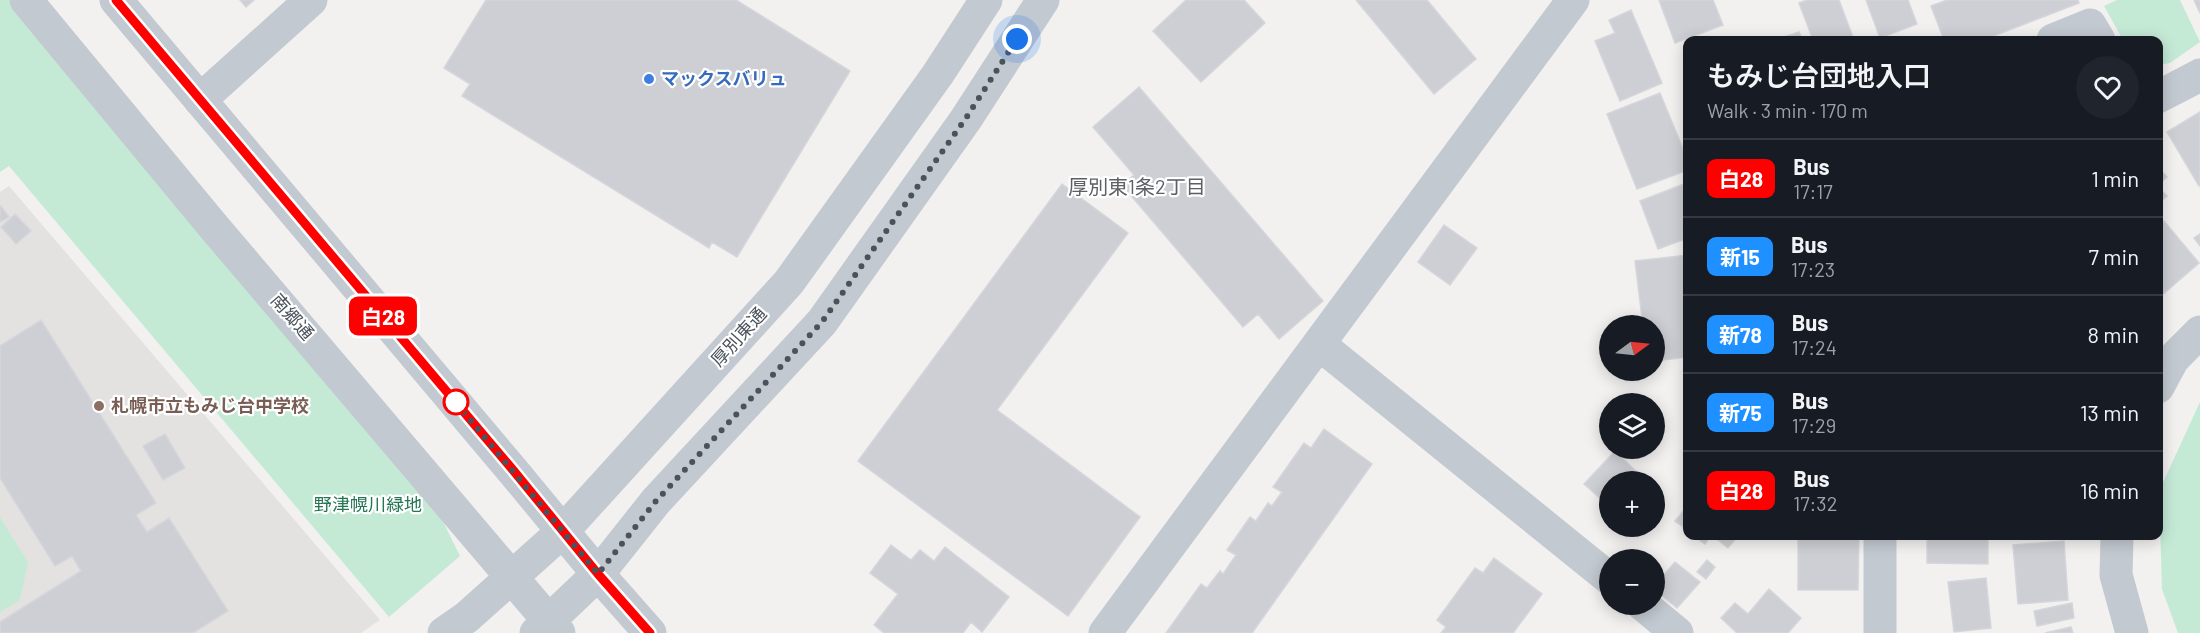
<!DOCTYPE html>
<meta charset="utf-8">
<style>
body{margin:0;font-family:Barlow,"Noto Sans JP",sans-serif;background:#20242c;color:#f1f3f6;height:100vh;display:flex;flex-direction:column;font-size:22px;white-space:nowrap}
*{box-sizing:border-box;margin:0}
p{font-size:20px;color:#9ea1a6}
.icon{flex:none;width:33px;height:33px;fill:none;stroke:currentColor;stroke-width:2;stroke-linecap:round;stroke-linejoin:round}
.map{position:relative;flex:1;overflow:hidden}
.side{position:absolute;left:1683px;top:36px;width:480px;height:504px;display:flex;flex-direction:column;background:#171b24;border-radius:12px;box-shadow:0 3px 15px #0003}
.side>*{flex:none}
.badge{padding:0 12px;border-radius:9px;font-size:21px;line-height:39px}
.needle{width:39px;rotate:75deg}
.fabs{position:absolute;left:1599px;top:315px;display:grid;gap:12px}
.fabs a{display:grid;place-items:center;width:66px;height:66px;border-radius:50%;background:#171b24;box-shadow:0 3px 15px #0003;font-size:30px}
.you{position:absolute;width:30px;height:30px;margin:-15px;border:4px solid #fff;border-radius:50%;background:#1a73e8;box-shadow:0 0 0 9px #1a73e833}
.map>.badge{position:absolute;translate:-50% -50%;box-shadow:0 0 0 3px #fff}
.round{display:grid;place-items:center;flex:none;width:63px;height:63px;border-radius:32px;background:#20242c}
.headline{display:flex;align-items:center;justify-content:space-between;height:102px;padding:0 24px}
h1{font-size:28px;font-weight:600;line-height:45px}
ul{padding:0;list-style:none}
li{display:flex;align-items:center;gap:18px;height:78px;padding:0 24px;border-top:2px solid #363941}
li div{flex:1}
li b{display:block;font-size:22px}
li em{font-style:normal}
li .badge{min-width:66px;font-weight:700;text-align:center}
.map>svg:first-child{display:block}
</style>
<div class="map">
<svg width="2200" height="633" viewBox="0 0 2200 633">
<rect width="100%" height="100%" fill="#f2f1f0"/>
<path fill="#e3e2e1" d="M9,186L380,620L361,633H0V192Z"/>
<path fill="#c4ead6" d="M0,0H13L425,485L460,556L389,617L9,166L0,172Z
M2117,0H2180L2200,42L2170,63L2159,65L2158,40H2123L2104,6Z
M2200,402V633H2178L2162,589L2159,491Z
M0,517L28,562L20,600L0,612Z"/>
<path fill="#cecfd4" stroke="#d5d6db" stroke-width="1.5" d="M240,0H254L246,7Z
M486,0H736L850,71L737,257L712,242L709,248L462,96L470,84L444,68Z
M1186,0H1244L1265,23L1201,82L1153,31Z
M1356,0H1427L1476,59L1434,94Z
M1659,0H1713L1723,25L1675,43Z
M1807,0H1839L1854,40H1813L1799,3Z
M1866,0H1908L1917,24L1880,38Z
M1947,0H2078L2079,3L1983,40H1944L1931,6Z
M2194,0H2200V13Z
M1631,10L1662,83L1620,101L1595,41L1615,33L1609,20Z
M1799,32L1803,40H1776Z
M1139,87L1323,301L1279,339L1258,314L1243,327L1122,185L1134,175L1093,127Z
M1660,93L1688,161V170L1637,189L1607,114Z
M2200,112V185L2199,186L2167,132Z
M2158,167L2167,177L2158,185Z
M1062,184L1128,233L997,410L1140,517L1068,616L858,461Z
M1684,184L1688,193V238L1658,249L1640,201Z
M2158,187L2167,196L2158,204Z
M1,206L9,217L0,222V207Z
M15,214L31,231L16,244L1,227Z
M2164,221L2199,263L2162,295L2158,290V226Z
M1444,225L1477,248L1450,285L1418,262Z
M2200,234V246L2194,238Z
M1688,255V357L1654,361V326H1643L1635,261Z
M41,320L156,503L136,515L147,532L169,518L228,611L193,633H0V622L81,571L72,556L55,566L0,478V346Z
M1324,429L1372,464L1252,633H1166L1201,584L1207,588L1220,571L1223,574L1236,555L1227,550L1250,517L1256,521L1268,503L1272,506L1282,492L1273,487L1304,443L1311,448Z
M165,434L185,468L163,480L143,446Z
M1615,451L1647,482H1610V507L1584,484Z
M1654,488L1663,496L1654,505Z
M1688,505V530L1675,521Z
M1694,536H1711L1705,544Z
M1713,536H1738L1728,548Z
M1798,536H1859L1858,590H1798Z
M1927,536H1988V564L1927,563Z
M2064,541L2068,600L2018,604L2013,545Z
M891,545L911,560L920,550L934,561L945,547L1009,597L982,632L971,622L963,633H884L874,625L898,594L870,573Z
M1494,558L1542,594L1513,633H1441L1446,627L1437,620L1475,568L1483,573Z
M1707,560L1715,567L1706,579L1697,572Z
M1675,562L1700,582L1677,608L1654,589V586Z
M1986,578L1991,628L1954,632L1948,582Z
M1769,589L1801,618L1788,633H1737L1721,618L1735,603L1748,614Z
M2072,603L2074,618L2037,626L2034,611Z
M2071,627L2073,633H2045Z"/>
<g fill="none" stroke-linecap="round" stroke-linejoin="round">
<path stroke="#c3c9d0" stroke-width="33" d="M2053,40L2090,25L2099,40
M2158,97L2200,75
M200,100L311,0
M1319,344L1610,579
M2158,387L2173,359L2200,332
M1880,536V633
M2117,536L2116,575L2132,633
M1642,604L1677,633"/>
<path stroke="#c3c9d0" stroke-width="33" d="M26,0L213,226L559,633
M116,0L512,470L598,574L650,633
M444,633L467,617L562,532L789,282L938,74L986,0
M536,633L598,574L656,501L822,322L966,119L1043,0
M1105,633L1573,0"/>
</g>
<g fill="none" stroke-linecap="round" stroke-linejoin="round">
<g stroke="#fff" stroke-width="14">
<path id="line" d="M116,0L513,470L598,574L650,633"/>
</g>
<use href="#line" stroke="#f00" stroke-width="9"/>
<path stroke="#4a525b" stroke-width="6" stroke-dasharray="0 10.8" d="M456,402L453,399L598,574L656,501L822,322L966,118L1017,39"/>
</g>
<circle fill="#3f7fe0" stroke="#fff" stroke-width="2" cx="649" cy="79" r="6"/>
<circle fill="#fff" stroke="#f00" stroke-width="3" cx="456" cy="402" r="12"/>
<circle fill="#8d6e63" stroke="#fff" stroke-width="2" cx="99" cy="406" r="6"/>
<g text-anchor="middle" stroke-width="4.5" stroke-linejoin="round" paint-order="stroke">
<g font-size="18" font-weight="bold" fill="#366cbe" stroke="#fff" text-anchor="start">
<text x="661" y="85">マックスバリュ</text>
</g>
<g font-size="18" fill="#4a525b" stroke="#fff">
<text transform="translate(292 317) rotate(49)" y="6">南郷通</text>
<text transform="translate(739 337) rotate(-48)" y="6">厚別東通</text>
</g>
<g font-size="18" font-weight="bold" fill="#785e54" stroke="#fff" text-anchor="start">
<text x="111" y="412">札幌市立もみじ台中学校</text>
</g>
<g font-size="18" fill="#237553" stroke="#fff">
<text x="368" y="511">野津幌川緑地</text>
</g>
<g font-size="20" fill="#5d6064" stroke="#fff">
<text x="1137" y="194">厚別東1条2丁目</text>
</g>
</g>
</svg>
<div class="fabs">
<a><svg class="needle" viewBox="-14 -14 28 28"><path d="M0-13l5 13h-10z" fill="#e53935"/><path d="M0 13l5-13h-10z" fill="#9ea1a6"/></svg></a>
<a><svg class="icon" aria-label="layers" viewBox="0 0 24 24"><path d="M12 4l9 5-9 5-9-5zM3 14l9 5 9-5"/></svg></a>
<a>+</a>
<a>−</a>
</div>
<div class="you" style="left:1017px;top:39px"></div>
<b class="badge" style="left:383px;top:316px;background:#f00;color:#fff">白28</b>
<section class="side">
<div class="headline"><div><h1>もみじ台団地入口</h1><p>Walk · 3 min · 170 m</p></div><a class="round"><svg class="icon" aria-label="heart" viewBox="0 0 24 24"><path d="M12 20l-8-8c-3-5 5-10 8-4 3-6 11-1 8 4z"/></svg></a></div>
<ul>
<li><span class="badge" style="background:#f00;color:#fff">白28</span><div><b>Bus</b><p>17:17</p></div><em>1 min</em></li>
<li><span class="badge" style="background:#1e90ff;color:#fff">新15</span><div><b>Bus</b><p>17:23</p></div><em>7 min</em></li>
<li><span class="badge" style="background:#1e90ff;color:#fff">新78</span><div><b>Bus</b><p>17:24</p></div><em>8 min</em></li>
<li><span class="badge" style="background:#1e90ff;color:#fff">新75</span><div><b>Bus</b><p>17:29</p></div><em>13 min</em></li>
<li><span class="badge" style="background:#f00;color:#fff">白28</span><div><b>Bus</b><p>17:32</p></div><em>16 min</em></li>
</ul>
</section>
</div>
